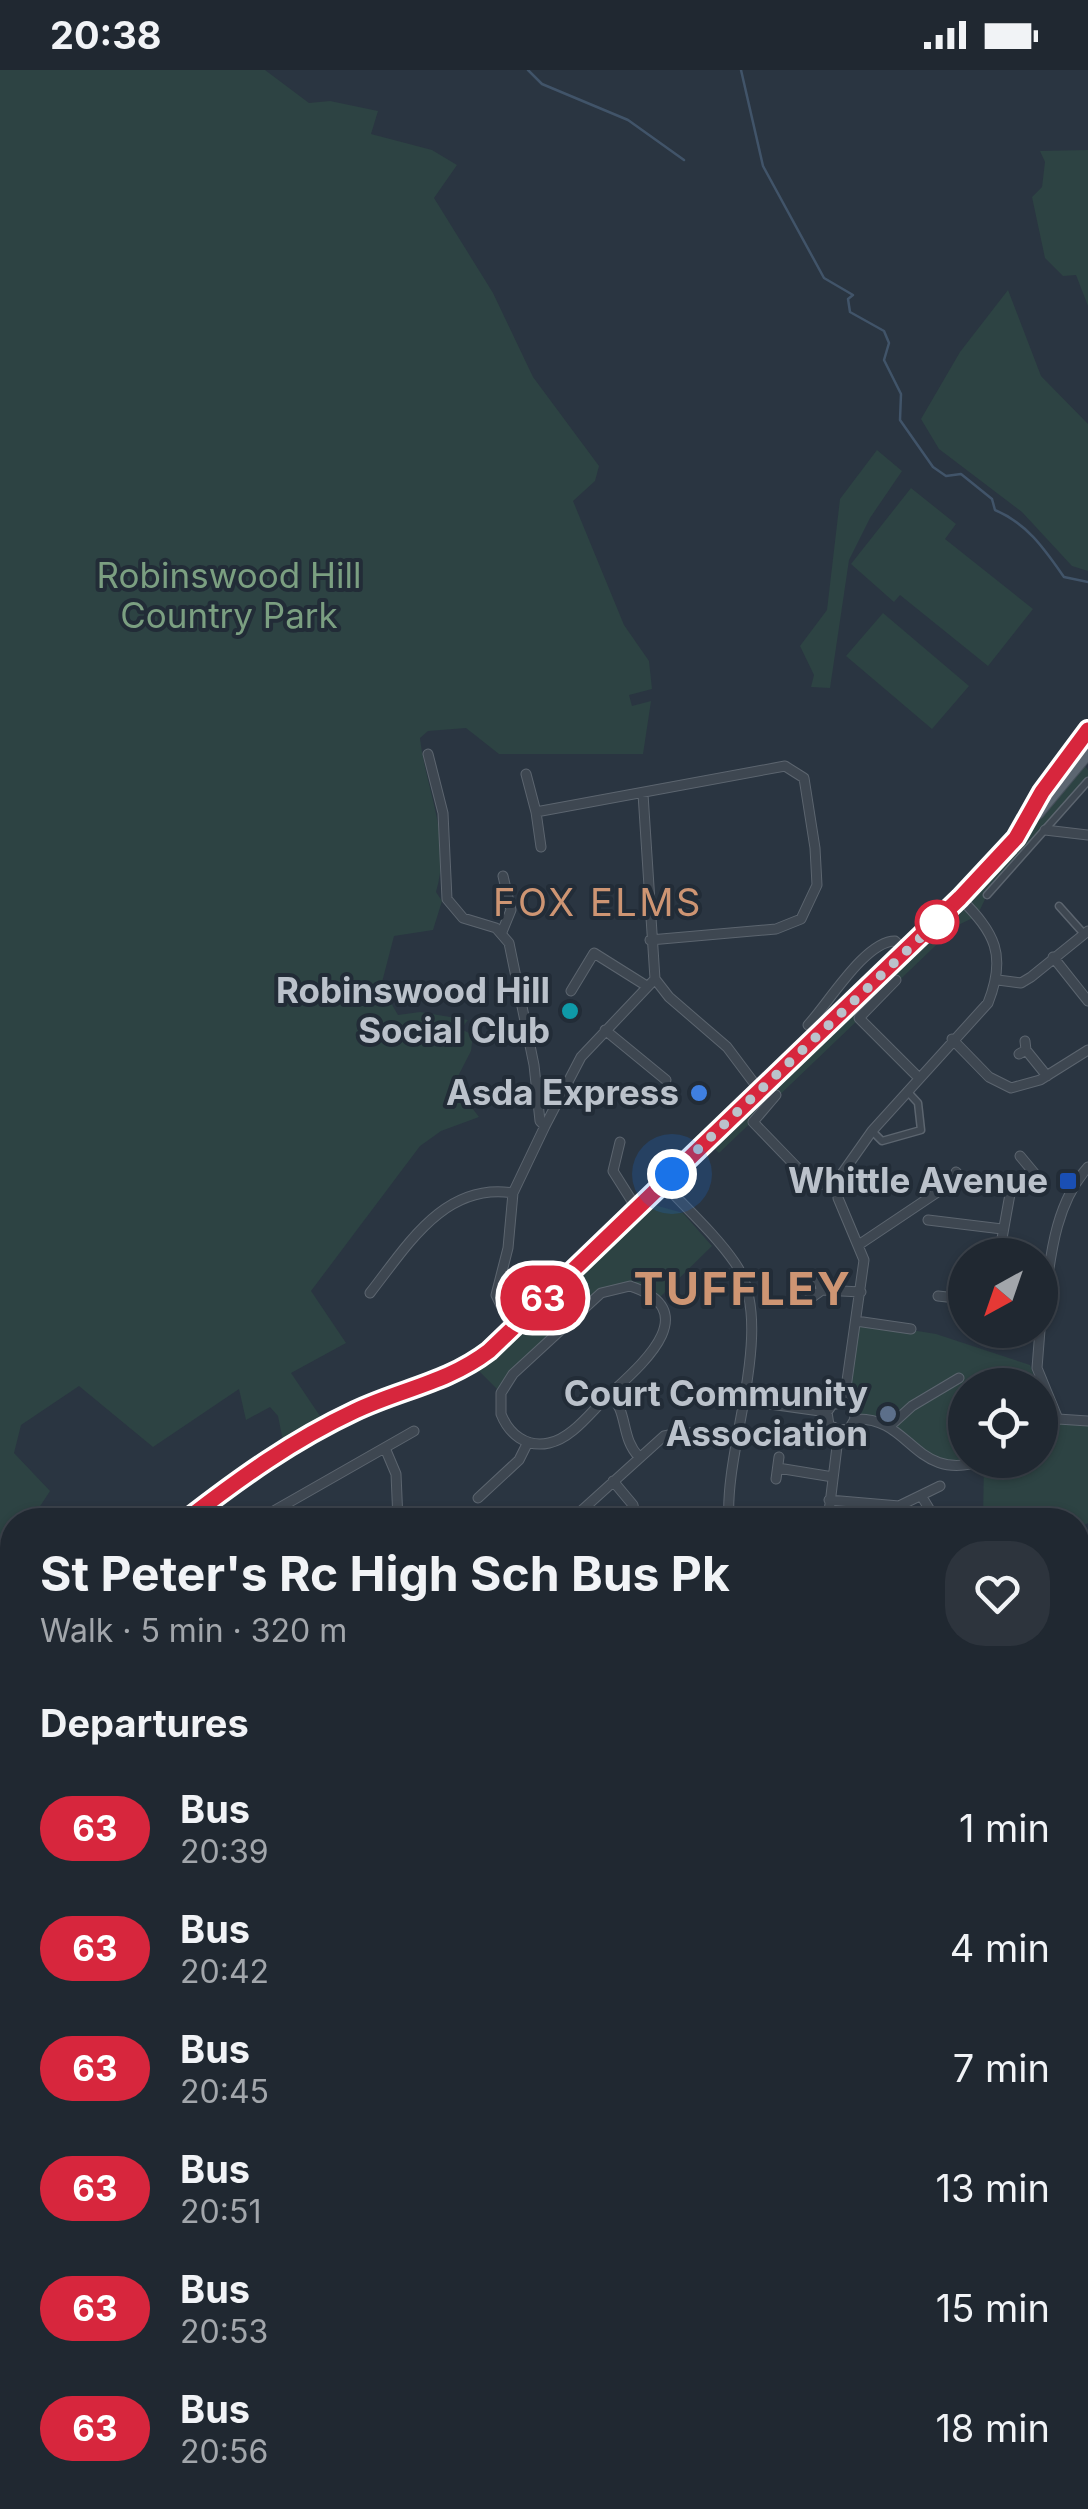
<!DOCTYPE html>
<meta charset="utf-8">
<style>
body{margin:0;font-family:Inter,sans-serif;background:#2d343d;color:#f1f3f6;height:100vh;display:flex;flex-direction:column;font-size:38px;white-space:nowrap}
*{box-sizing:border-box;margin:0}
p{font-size:32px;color:#a2a6ab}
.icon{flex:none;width:55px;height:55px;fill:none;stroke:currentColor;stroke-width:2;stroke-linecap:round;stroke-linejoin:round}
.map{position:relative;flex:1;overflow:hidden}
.drawer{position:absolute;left:0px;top:1438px;width:1090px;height:1002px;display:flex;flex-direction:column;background:#202831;border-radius:40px 40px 0 0;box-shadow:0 2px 8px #0004,0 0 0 2px #3d444d}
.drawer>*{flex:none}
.badge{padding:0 20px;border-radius:32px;font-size:35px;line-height:65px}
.needle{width:65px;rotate:220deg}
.fabs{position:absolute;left:948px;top:1168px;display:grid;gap:20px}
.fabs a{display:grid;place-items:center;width:110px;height:110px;border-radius:50%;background:#202831;box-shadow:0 2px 8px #0004,0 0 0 2px #3d444d;font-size:50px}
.you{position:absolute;width:50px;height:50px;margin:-25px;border:8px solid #fff;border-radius:50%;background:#1a73e8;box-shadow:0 0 0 15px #1a73e833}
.map>.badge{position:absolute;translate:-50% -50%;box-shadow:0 0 0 5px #fff}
h2{padding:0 40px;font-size:38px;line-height:90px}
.round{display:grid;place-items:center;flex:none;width:105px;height:105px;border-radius:40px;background:#2d343d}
.overview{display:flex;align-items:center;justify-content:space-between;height:170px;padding:0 40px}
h1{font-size:48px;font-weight:700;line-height:75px}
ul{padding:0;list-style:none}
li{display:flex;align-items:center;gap:30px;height:120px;padding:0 40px}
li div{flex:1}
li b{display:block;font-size:38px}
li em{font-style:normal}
li .badge{min-width:110px;font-weight:700;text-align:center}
.status{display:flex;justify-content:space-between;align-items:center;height:70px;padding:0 50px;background:#202831;direction:ltr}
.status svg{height:28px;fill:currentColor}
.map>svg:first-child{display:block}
</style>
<div class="status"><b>20:38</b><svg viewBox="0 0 49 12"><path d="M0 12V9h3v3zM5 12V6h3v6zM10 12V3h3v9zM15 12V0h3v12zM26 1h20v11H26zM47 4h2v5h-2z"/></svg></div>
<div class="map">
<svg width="1088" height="2439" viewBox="0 0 1088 2439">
<rect width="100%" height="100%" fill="#2a3541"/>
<path fill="#2d4343" d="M0,0H265L309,33L330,31L378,41L371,64L432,80L457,95L434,128L493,223L533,307L599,396L595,411L573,431L624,555L649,591L652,619L629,625L632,636L651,631L643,684H499L466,658L428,661L420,668C426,721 452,768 436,822L442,831L433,860L394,866L381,916L398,945L420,942L468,950L461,959L473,965L471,981L454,1014L479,1047L441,1061L420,1076L311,1221L346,1273L291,1303L322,1349L283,1371L278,1346L270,1337L246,1350L239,1319L153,1377L79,1316L21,1355L14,1383L50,1421L31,1450H12V1538L0,1549Z
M1088,80V236L1076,205L1063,206L1045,188L1032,127L1042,117L1045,92L1040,81Z
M1008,220L1041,306L1088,354V501L1072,496L1022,442L939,379L921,349L960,282Z
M877,380L902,401L870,448L849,490L830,618L811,617L814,605L800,576L827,540L840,429Z
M911,418L956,454L945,469L1033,539L988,596L900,525L894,532L851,494Z
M883,543L969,616L932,659L846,586Z
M1080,690L1088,700V711L987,825L977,846L956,856L719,1083L707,1071L849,937Z
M651,1134L683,1143L712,1176L659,1228L641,1219L609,1218L513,1304L501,1323L478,1300L503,1281L619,1164L639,1151Z
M856,1251L936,1264L1030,1295L1037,1315H965V1390H1040V1320L1050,1351H1088V1453L1078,1459V1450H983L984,1391L938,1394L890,1356L855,1349L844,1332Z
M1088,1494V1618L1078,1624V1500Z
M12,1987V2413L0,2421V1989Z
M1078,2164L1088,2186V2360L1078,2356Z
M1078,2373L1088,2377V2439H1058L1046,2428H1078Z
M244,2428H312L313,2439H252Z
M351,2428H460L465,2439H355Z
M523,2428H629L615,2439H524Z
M760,2428H823L822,2439H759Z"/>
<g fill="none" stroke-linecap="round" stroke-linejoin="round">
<path stroke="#415469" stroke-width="2.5" d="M528,0L542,14L628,50L684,90
M741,0L763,96L824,208L853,225L848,229L850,242L884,261L889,273L884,290L901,324L900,350L933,397L946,406L961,404L992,429L995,440C1028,454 1045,480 1064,507L1088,512"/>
<g stroke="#5c656f" stroke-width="9">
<path id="pedestrian" d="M987,825L1088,711
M1059,836L1084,864
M872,1061L882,1071L921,1060L918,1033L907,1021"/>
</g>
<g stroke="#5c656f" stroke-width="11">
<path id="minor" d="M428,684L443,743L447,829L463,848L496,858L509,873L534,995L540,1051L545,1056
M526,704L536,742
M643,724L655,909L669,927L727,977L760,1021
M1045,760L1088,765
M541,777L536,742L785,696L804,708L815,778L817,815L801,849L776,859L650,870
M502,862L511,840L503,806
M1053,887L1088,931
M896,910L859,948L919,1008
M998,910L1021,913L1031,907L1088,861
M571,921L594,883L645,915
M808,955C828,934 865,871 895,871L906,881
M605,960L666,1010
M952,969L989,1007L1011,1018L1040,1010L1088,980
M1026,980L1047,1006
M1019,984L1026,980L1025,971
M776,1025L753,1052L812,1113L837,1116
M620,1072L613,1101L637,1139
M1020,1086L1040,1110
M663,1113C687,1139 715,1164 735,1193C778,1255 724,1375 729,1450
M928,1150L1002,1159
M860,1174L960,1107L956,1102
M999,1185L1010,1124L1033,1103
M816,1205L822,1220
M630,1216C707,1241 639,1297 609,1325C592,1340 573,1368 549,1373C526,1378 509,1364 501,1344V1323L513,1304L601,1223Z
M370,1223C407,1176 444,1112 513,1123
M938,1226L965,1229
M808,1230L822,1220L861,1222
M856,1251L911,1259
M512,1258L496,1225L508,1178L513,1123L545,1056L581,987L655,909
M1040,1260C1050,1204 1049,1141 1088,1097
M1040,1260L1037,1298L1058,1349
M610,1324C629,1343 620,1367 639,1387
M742,1330L827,1342
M844,1332L864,1190L838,1128L841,1105L872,1061L988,933C1007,885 995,863 960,828
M827,1342L829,1355L839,1360L849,1359L855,1349
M827,1342L832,1335L844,1332L853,1337L855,1349
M855,1349C912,1346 914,1415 985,1390
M1040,1355L1058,1349L1088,1351
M890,1356L912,1336L959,1308
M385,1378L396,1404L398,1450
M778,1398L833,1407
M776,1409L779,1387
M613,1411L633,1435L636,1450
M922,1427L936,1450
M478,1428L519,1390L528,1372
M829,1430L899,1436L940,1416
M258,1450L414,1361
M571,1450L664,1366L684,1362L733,1371
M828,1450L839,1360
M1078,1690L1088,1685
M1079,1783L1088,1776
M0,1870L12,1864
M1078,1886L1088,1893
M0,1898L12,1895
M1078,2018L1088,1958
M1078,2149L1088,2171
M0,2423L12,2413
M1039,2428L1052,2439
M163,2439L181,2428
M625,2439L639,2428
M755,2439L756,2428
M826,2439L827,2428"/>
</g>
<g stroke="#47505b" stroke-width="16">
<path id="primary" d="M1037,742L1088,681
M186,1450C240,1408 293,1370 355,1340C401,1319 447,1313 489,1281L960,828L1015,768L1042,722L1088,661
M0,1605L12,1594"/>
</g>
<g stroke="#48525c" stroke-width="16">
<path id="trunk" d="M0,1788L12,1792
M1078,2368L1088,2372"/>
</g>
<use href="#pedestrian" stroke="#3e4751" stroke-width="6"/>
<use href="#minor" stroke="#3e4751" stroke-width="9"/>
<use href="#primary" stroke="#5c6671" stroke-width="14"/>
<use href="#trunk" stroke="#6a6866" stroke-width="14"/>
<g stroke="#606b78" stroke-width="6">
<path id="rail" d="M1078,1483L1088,1477
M0,1961L12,1959"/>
</g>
<use href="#rail" stroke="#222c37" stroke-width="2.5" stroke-dasharray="8" stroke-linecap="butt"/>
</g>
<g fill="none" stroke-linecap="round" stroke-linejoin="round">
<g stroke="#fff" stroke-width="22">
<path id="line" d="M186,1450C240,1408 293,1370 355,1341C401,1319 447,1313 489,1281L960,828L1016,768L1042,722L1088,660"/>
</g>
<use href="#line" stroke="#d7263d" stroke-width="15"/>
<path stroke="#bbc2cb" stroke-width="10" stroke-dasharray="0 18" d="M672,1104L937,852"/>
</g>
<circle fill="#fff" stroke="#d7263d" stroke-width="5" cx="937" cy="852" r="20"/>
<circle fill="#0f9aa8" stroke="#222c37" stroke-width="4" cx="570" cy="941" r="10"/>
<circle fill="#3f7fe0" stroke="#222c37" stroke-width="4" cx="699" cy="1023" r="10"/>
<rect fill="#1a4fb4" stroke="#222c37" stroke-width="4" x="1058" y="1101" width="20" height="20" rx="5"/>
<circle fill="#5c6f8a" stroke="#222c37" stroke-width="4" cx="888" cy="1344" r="10"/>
<g text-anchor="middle" stroke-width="8" stroke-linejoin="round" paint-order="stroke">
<g font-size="35" fill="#7b9f81" stroke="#222c37">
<text x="229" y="518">Robinswood Hill<tspan x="229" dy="40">Country Park</tspan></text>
</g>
<g font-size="35" font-weight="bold" fill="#bbc2cb" stroke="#222c37" text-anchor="end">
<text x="550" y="933">Robinswood Hill<tspan x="550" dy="40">Social Club</tspan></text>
<text x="679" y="1035">Asda Express</text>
<text x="1048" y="1123">Whittle Avenue</text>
<text x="868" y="1336">Court Community<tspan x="868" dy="40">Association</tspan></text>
</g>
<g font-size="38" letter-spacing="2.5" fill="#ce9573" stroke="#222c37">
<text x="598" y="846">FOX ELMS</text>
</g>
<g font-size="45" font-weight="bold" letter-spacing="2.5" fill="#ce9573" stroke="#222c37">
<text x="743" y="1235">TUFFLEY</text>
</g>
</g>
</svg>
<div class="fabs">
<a><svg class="needle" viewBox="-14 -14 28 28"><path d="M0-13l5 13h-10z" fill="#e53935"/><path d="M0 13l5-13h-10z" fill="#a2a6ab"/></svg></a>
<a><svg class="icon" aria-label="locate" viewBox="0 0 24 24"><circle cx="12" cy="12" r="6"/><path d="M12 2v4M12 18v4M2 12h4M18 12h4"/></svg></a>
</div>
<div class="you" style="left:672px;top:1104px"></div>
<b class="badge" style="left:543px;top:1228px;background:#d7263d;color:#fff">63</b>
<section class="drawer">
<div class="overview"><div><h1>St Peter's Rc High Sch Bus Pk</h1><p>Walk · 5 min · 320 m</p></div><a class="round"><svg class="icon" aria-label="heart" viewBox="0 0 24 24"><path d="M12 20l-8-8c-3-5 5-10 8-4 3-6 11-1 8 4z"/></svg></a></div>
<h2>Departures</h2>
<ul>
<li><span class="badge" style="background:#d7263d;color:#fff">63</span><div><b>Bus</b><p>20:39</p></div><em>1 min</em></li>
<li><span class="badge" style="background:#d7263d;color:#fff">63</span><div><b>Bus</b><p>20:42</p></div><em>4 min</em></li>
<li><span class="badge" style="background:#d7263d;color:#fff">63</span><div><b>Bus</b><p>20:45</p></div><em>7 min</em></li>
<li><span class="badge" style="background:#d7263d;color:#fff">63</span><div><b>Bus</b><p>20:51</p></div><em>13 min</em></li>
<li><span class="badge" style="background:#d7263d;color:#fff">63</span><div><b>Bus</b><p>20:53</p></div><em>15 min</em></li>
<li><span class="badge" style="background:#d7263d;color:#fff">63</span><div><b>Bus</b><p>20:56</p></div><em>18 min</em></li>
</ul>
</section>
</div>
